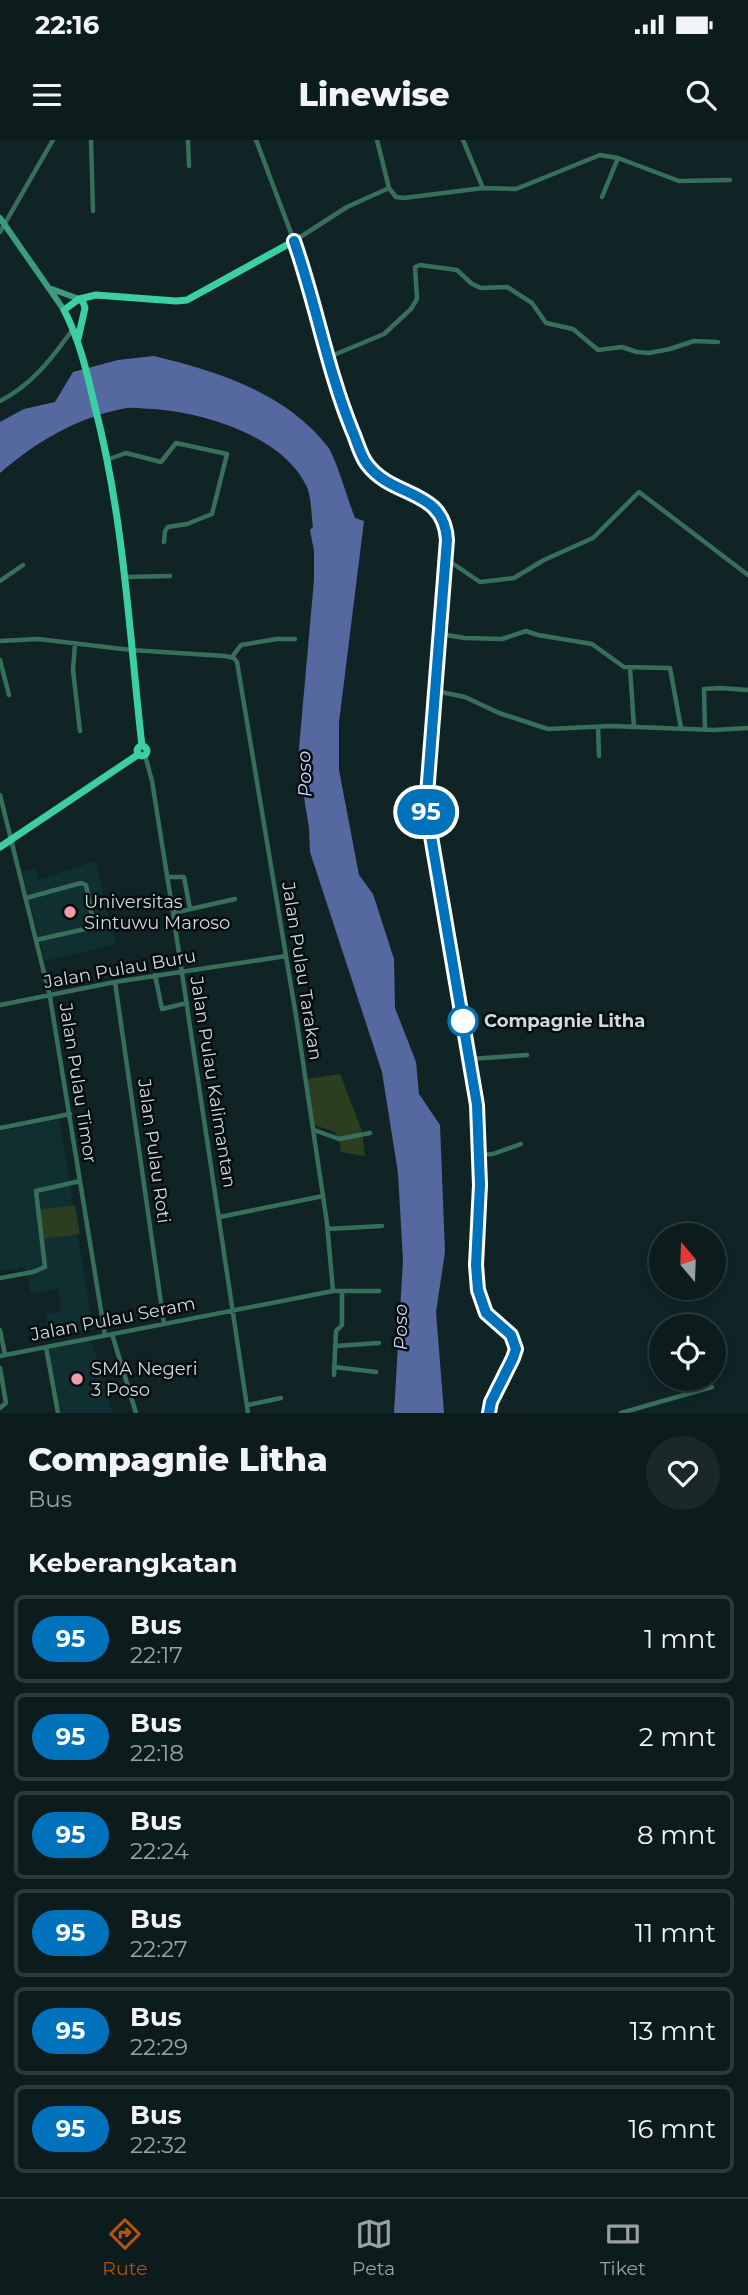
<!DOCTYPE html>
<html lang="id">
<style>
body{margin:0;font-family:Montserrat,sans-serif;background:#1a2829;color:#f1f3f6;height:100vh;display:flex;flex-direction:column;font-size:26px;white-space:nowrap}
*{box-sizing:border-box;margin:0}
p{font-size:23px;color:#9aa1a3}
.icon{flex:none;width:38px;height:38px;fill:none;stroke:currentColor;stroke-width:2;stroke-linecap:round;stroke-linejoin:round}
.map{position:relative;height:1273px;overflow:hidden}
.drawer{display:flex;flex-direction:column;background:#0c1b1c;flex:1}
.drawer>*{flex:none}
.badge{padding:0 14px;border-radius:23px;font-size:24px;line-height:46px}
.needle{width:46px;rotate:341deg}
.controls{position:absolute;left:649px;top:1083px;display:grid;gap:14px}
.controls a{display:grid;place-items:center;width:77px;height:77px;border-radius:50%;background:#0c1b1c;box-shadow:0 4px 10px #0003,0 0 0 2px #2c393b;font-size:35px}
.map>.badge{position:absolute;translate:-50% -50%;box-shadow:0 0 0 4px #fff}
h2{padding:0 28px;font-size:26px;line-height:63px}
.round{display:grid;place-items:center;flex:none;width:74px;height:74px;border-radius:37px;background:#1a2829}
.summary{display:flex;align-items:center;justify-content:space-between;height:119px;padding:0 28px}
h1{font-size:33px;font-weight:800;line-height:52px}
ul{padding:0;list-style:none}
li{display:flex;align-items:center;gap:21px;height:88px;margin:0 14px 10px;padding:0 14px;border:4px solid #2c393b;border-radius:10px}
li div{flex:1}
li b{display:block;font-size:26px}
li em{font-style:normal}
li .badge{min-width:77px;font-weight:700;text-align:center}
.status{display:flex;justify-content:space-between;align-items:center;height:49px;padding:0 35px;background:#0c1b1c;direction:ltr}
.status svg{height:19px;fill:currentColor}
header{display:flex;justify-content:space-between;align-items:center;height:91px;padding:0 28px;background:#0c1b1c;font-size:32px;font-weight:800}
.dock{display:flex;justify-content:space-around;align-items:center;height:98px;border-top:2px solid #2c393b;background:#0c1b1c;font-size:19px;color:#9aa1a3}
.dock a{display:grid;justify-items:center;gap:4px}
.dock .on{color:#b45309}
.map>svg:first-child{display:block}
</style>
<div class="status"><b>22:16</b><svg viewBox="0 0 49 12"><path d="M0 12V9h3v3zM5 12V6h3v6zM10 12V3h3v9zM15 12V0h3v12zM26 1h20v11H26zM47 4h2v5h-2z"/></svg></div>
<header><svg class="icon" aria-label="menu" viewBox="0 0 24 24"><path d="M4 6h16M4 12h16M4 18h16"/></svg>Linewise<svg class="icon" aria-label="search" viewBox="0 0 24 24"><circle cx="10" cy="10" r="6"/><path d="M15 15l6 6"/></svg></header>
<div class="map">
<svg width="748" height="1273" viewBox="0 0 748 1273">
<rect width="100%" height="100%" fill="#102426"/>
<path fill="#102f31" d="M95,721L116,804L45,821L22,732L35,728L39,740Z
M59,979L93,1189L49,1198L46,1174L61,1172L58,1148L31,1154L25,1127L0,1131V991Z
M91,1199L113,1273H57L46,1208Z"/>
<path fill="#2c3e20" d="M340,934L362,991L365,1016L341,1012L340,1004L335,992L314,985L307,939Z
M75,1065L80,1094L43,1099L38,1070Z"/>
<path fill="#5569a0" d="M154,216C217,231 286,253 328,307C336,318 349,363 355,378L364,381L339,582V630L359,735L373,754L394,819L395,868L416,922L419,954L440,985L445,1112L436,1172L444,1273H394L403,1121L398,1033L382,932L310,712L309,688L301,639L299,608L314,440V411L310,390L313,387C311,375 312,357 306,345C282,296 205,273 154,269C145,269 136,267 127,268C78,277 37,301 0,333V282L24,269L55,262L73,232L118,220Z"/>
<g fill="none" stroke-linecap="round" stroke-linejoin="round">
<path stroke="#386f5b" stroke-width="4.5" d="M91,0L93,71
M188,0L189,26
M256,0L294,101L347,67L389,48L377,0
M463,0L483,48
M389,48L396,57L404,58L483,48L516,49L600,15L618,18L679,41L730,40
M602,57L618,18
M0,92L53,0
M329,217L384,194L411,169L417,159L415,127L420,125L457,130L472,144L481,148L507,147L532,163L546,183L573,189L598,210L622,207L637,212L649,213L670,209L694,201L718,202
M0,261C32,245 53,217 73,189
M109,319L126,313L161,322L176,303L227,314L212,374L187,384L168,387L165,391L164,402
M446,419L480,442L514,438L544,420L593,398L639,352L748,435
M125,437L170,436
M0,441L23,425
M440,494L465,498L502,499L526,491L538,495L592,504L624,527L670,528L681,588
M0,501L38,499L131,510L225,516L234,518L237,522L297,882L327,1083L333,1151L0,1216
M75,504L73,530L80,591
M232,517L241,505L277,499H295
M0,520L9,555
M630,528L634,587
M436,551L465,557L499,573L548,589L611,586L714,590L748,588
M598,587L599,616
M705,589L704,549L720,548L748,550
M145,615L152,641L173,773L248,1273
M0,655L50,857L105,1195
M167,737H184L190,769
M26,758L81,743L86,745L94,787L36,800
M173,773L235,759
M155,835L162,869L187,863
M115,842L164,1184
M0,865L115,842L286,816
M470,919L527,915
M0,988L70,974
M314,990L339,999L370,993
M479,1015L493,1014L521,1004
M220,1077L323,1056
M327,1089L382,1086
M0,1138L33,1132L45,1127L36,1051L80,1041
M333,1151H379
M0,1190L5,1215
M112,1194L136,1273
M335,1206L379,1203
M46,1207L58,1273
M334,1227L376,1232
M0,1228L6,1263L0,1268
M334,1235L336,1191L342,1185V1151
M248,1265L281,1258
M621,1273L712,1247"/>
<path stroke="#3d9c7c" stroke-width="6" d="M0,78L64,170
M52,149L79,159"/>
<path stroke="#3bcfa2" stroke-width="7" d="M78,199L85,168L83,162L79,159
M137 611a5 5 0 1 1 10 0a5 5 0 1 1-10 0Z
M142,606C129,491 124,379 95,267C87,233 80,201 64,170L79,159L96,155L176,161L187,160L294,101L334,239L363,318L382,339L430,362L439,372L446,387L444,449L426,667L445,767L478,976L480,1045L476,1125L478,1150L486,1173L511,1195L516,1209L513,1218L495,1252L489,1273
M0,707L139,614"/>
</g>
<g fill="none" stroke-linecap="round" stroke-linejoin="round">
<g stroke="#fff" stroke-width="16">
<path id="line" d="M294,101C316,163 327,229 352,290C357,301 360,315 367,324C393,359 444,348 447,400L426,667L477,965L480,1045L476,1125L478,1150L486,1173L511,1195L516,1209L513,1218L491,1262L489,1273"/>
</g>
<use href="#line" stroke="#0072bc" stroke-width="10"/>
</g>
<g fill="#f39aa9" stroke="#050c0d" stroke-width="2.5">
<circle cx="70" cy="772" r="7"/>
<circle cx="77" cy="1239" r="7"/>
</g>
<circle fill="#fff" stroke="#0072bc" stroke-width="3.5" cx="463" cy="881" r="14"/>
<g text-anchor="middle" stroke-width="5" stroke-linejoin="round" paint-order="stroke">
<g font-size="18" fill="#cfdbdb" stroke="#050c0d" text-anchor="start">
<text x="84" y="768">Universitas<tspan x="84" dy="21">Sintuwu Maroso</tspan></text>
<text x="91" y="1235">SMA Negeri<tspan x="91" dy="21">3 Poso</tspan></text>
</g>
<g font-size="18" fill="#cfdbdb" stroke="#050c0d">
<text transform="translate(120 829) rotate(-10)" y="6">Jalan Pulau Buru</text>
<text transform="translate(302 831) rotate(81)" y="6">Jalan Pulau Tarakan</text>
<text transform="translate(213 942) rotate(81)" y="6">Jalan Pulau Kalimantan</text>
<text transform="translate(78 943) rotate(81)" y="6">Jalan Pulau Timor</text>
<text transform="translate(154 1011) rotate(82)" y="6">Jalan Pulau Roti</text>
<text transform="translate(113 1179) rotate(-11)" y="6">Jalan Pulau Seram</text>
</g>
<g font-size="18" font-weight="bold" fill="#cfdbdb" stroke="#050c0d" text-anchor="start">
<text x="484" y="887">Compagnie Litha</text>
</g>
<g font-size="19" font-style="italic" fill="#cbd8f9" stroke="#050c0d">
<text transform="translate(304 634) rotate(-92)" y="7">Poso</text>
<text transform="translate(400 1187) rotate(-90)" y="7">Poso</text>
</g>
</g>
</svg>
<div class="controls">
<a><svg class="needle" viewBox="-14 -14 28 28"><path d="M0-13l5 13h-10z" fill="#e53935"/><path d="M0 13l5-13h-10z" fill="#9aa1a3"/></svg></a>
<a><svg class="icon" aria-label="locate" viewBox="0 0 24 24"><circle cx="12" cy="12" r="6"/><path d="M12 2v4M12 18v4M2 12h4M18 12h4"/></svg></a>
</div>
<b class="badge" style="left:426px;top:672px;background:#0072bc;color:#fff">95</b>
</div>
<section class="drawer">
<div class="summary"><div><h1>Compagnie Litha</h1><p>Bus</p></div><a class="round"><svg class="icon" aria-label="heart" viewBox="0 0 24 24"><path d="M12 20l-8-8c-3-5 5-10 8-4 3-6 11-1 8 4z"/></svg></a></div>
<h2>Keberangkatan</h2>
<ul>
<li><span class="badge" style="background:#0072bc;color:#fff">95</span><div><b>Bus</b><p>22:17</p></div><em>1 mnt</em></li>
<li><span class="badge" style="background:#0072bc;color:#fff">95</span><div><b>Bus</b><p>22:18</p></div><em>2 mnt</em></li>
<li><span class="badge" style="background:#0072bc;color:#fff">95</span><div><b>Bus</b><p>22:24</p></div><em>8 mnt</em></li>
<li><span class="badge" style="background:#0072bc;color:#fff">95</span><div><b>Bus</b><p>22:27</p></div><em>11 mnt</em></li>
<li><span class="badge" style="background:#0072bc;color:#fff">95</span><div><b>Bus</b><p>22:29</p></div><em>13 mnt</em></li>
<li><span class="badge" style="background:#0072bc;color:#fff">95</span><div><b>Bus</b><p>22:32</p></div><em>16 mnt</em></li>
</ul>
</section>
<nav class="dock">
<a class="on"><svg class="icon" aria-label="directions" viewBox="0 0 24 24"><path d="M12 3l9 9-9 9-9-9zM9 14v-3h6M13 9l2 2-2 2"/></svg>Rute</a>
<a><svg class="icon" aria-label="map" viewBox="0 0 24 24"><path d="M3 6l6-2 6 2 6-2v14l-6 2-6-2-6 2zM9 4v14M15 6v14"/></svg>Peta</a>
<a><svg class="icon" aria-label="tickets" viewBox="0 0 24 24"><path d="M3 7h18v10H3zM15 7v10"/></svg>Tiket</a>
</nav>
